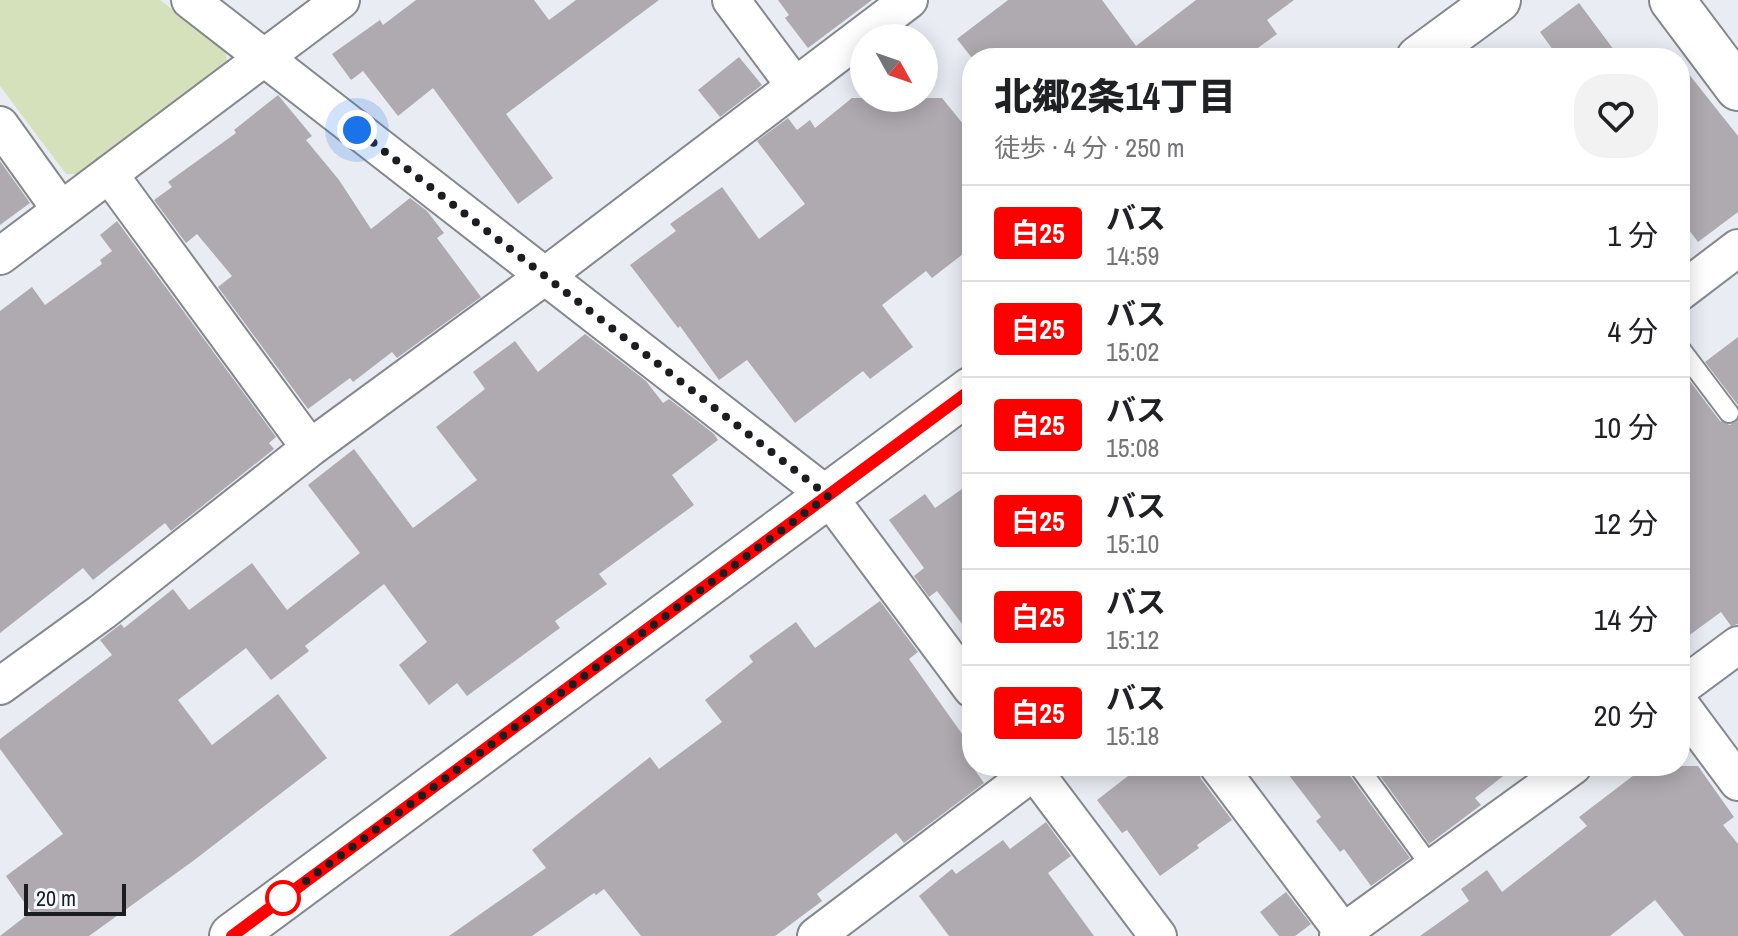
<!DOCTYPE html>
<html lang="ja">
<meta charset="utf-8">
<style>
body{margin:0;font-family:"Archivo Narrow","Noto Sans JP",sans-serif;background:#f2f2f2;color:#202124;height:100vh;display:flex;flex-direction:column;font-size:30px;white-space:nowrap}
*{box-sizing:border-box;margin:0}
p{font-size:26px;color:#757577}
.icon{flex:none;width:44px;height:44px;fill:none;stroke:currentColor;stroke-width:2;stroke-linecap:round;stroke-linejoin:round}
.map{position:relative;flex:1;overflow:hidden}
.drawer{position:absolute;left:962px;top:48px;width:728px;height:728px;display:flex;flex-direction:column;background:#fff;border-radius:32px;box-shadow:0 4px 20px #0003}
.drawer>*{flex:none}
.badge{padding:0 16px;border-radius:6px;font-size:28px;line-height:52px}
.needle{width:52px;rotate:130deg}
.controls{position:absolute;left:850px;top:24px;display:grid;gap:16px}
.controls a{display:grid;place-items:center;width:88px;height:88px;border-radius:50%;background:#fff;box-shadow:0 4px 20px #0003;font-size:40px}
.scale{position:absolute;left:24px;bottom:20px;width:102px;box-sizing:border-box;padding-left:8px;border:4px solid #1c1d20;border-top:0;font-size:22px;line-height:28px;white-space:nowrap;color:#1c1d20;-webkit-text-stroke:6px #f7faff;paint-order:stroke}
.you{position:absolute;width:40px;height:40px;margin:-20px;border:6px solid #fff;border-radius:50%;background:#1a73e8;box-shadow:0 0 0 12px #1a73e833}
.map>.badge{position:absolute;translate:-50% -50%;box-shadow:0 0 0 4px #fff}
.round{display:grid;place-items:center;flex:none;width:84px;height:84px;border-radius:32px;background:#f2f2f2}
.head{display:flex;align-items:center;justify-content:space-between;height:136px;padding:0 32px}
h1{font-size:38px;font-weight:800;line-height:60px}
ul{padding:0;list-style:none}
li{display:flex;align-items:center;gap:24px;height:96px;padding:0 32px;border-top:2px solid #e0e0e0}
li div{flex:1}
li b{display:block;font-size:30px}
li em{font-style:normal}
li .badge{min-width:88px;font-weight:700;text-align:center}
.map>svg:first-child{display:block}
</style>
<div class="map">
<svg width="1738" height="936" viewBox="0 0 1738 936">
<rect width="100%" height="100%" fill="#e9ecf3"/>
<path fill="#d4e1ba" d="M0,0H160L225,51L228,67L81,174H66L0,86Z"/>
<path fill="#aeaab0" d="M416,0H534L549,20L576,0H659L506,114L553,178L518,204L433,88L398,116L363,71L351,80L332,54L380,20L383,25Z
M778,0H872L808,48L785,18L789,15Z
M1008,0H1102L1136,46L1196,0H1294L1267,20L1277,34L1244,58H972L957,39Z
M1579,3L1620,58H1559L1540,32Z
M739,57L762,85L720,117L698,90Z
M1680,63L1738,136V212L1698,242L1680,218Z
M278,95L312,136L306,140L339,180L371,229L410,198L427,211L444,233L437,238L481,297L397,358L392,352L353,382L350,378L308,409L218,287L232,276L197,234L186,243L154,200L172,187L168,182L236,133L234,130Z
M852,98H942L972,135V247L932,278L926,271L882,305L913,347L870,379L863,371L795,423L747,360L719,380L680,326L678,328L630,265L676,231L670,224L722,187L759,239L805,204L757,141L788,118L797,130L810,120L815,128Z
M0,161L30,203L0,225Z
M117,221L276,437L269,443L274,449L171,531L165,523L93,580L83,568L0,633V311L32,287L45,305L102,264L100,260L112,251L100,235Z
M585,334L646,381L663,403L669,399L714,434L718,440L672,475L694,505L599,574L607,584L555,621L560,628L467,696L457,683L429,705L399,665L427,642L384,584L305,646L309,651L271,680L246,648L178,700L212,745L278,694L327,758L193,861L89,936H0L31,912L6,876L63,834L0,749V739L112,655L100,640L121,624L124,628L173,589L189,610L252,563L287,610L360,553L308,485L354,449L413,528L477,480L436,427L485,389L473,372L515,341L538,372Z
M1738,337V405L1705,362Z
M1686,376L1720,421L1730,425L1738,420V624L1731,626L1721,612L1680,642V380Z
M972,482V637L937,591L929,597L914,576L924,568L889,520L925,494L935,508Z
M880,601L918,652L909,659L972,748V766L984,783L904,843L896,833L817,894L822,901L775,936H641L604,889L596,895L594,893L532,936H449L546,868L532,850L650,757L659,769L722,722L705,700L753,662L749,656L796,622L815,648Z
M1141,766H1197L1201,779L1232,820L1197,845L1199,848L1160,876L1127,830L1122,833L1097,800Z
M1282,766H1346L1348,773L1410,858L1371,886L1344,849L1340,852L1316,821L1321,817Z
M1373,766H1516L1475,798L1481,805L1429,844Z
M1646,766H1698L1734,817L1723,825L1738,844V936H1684L1655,900L1610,936H1420L1469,901L1461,889L1487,870L1502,892L1587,826L1579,817Z
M1046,822L1071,856L1048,873L1094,936H949L919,896L952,869L956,874L1003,840L1010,849Z
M1286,892L1311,924L1295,936H1279L1260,912Z"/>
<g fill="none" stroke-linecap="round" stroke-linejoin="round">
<g stroke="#84888d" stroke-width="22">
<path id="service" d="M1680,348L1729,413
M1358,766L1432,868"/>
</g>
<g stroke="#84888d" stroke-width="40">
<path id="minor" d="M190,0L828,496L972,689
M731,0L795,86
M0,125L61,210
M109,174L310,448
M0,256L341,0
M1680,292L1738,248
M0,686L102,612L310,448L545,276L909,0
M1680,688L1738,645
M1680,704L1738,782
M1030,766L1158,936
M1218,766L1343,932
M816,936L1041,766
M1338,936L1573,766"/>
</g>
<g stroke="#84888d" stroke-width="48">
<path id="tertiary" d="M1672,0L1738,88"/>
</g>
<g stroke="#84888d" stroke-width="48">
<path id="secondary" d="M1419,58L1498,0
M232,936L972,389"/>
</g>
<use href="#service" stroke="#fff" stroke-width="18"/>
<use href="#minor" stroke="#fff" stroke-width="36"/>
<use href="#tertiary" stroke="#fff" stroke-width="44"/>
<use href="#secondary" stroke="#fff" stroke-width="44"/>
</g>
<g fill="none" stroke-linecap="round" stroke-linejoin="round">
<g stroke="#fff" stroke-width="18">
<path id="line" d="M232,936L972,389"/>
</g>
<use href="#line" stroke="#f00" stroke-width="12"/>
<path stroke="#1c1d20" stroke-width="8" stroke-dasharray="0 14.4" d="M283,898L828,496L357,130"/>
</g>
<circle fill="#fff" stroke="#f00" stroke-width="4" cx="283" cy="898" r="16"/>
</svg>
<div class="controls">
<a><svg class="needle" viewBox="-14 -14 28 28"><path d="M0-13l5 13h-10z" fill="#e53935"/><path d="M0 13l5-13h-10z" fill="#757577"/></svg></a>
</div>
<div class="scale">20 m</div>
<div class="you" style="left:357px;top:130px"></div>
<section class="drawer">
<div class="head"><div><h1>北郷2条14丁目</h1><p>徒歩 · 4 分 · 250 m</p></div><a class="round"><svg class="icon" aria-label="heart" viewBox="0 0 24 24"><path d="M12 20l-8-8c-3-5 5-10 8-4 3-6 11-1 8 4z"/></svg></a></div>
<ul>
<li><span class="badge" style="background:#f00;color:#fff">白25</span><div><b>バス</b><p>14:59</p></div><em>1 分</em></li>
<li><span class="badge" style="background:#f00;color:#fff">白25</span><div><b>バス</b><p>15:02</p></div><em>4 分</em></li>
<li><span class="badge" style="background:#f00;color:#fff">白25</span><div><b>バス</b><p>15:08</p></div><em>10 分</em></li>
<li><span class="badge" style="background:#f00;color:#fff">白25</span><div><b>バス</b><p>15:10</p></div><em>12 分</em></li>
<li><span class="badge" style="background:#f00;color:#fff">白25</span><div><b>バス</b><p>15:12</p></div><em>14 分</em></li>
<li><span class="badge" style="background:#f00;color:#fff">白25</span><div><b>バス</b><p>15:18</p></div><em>20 分</em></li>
</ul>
</section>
</div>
